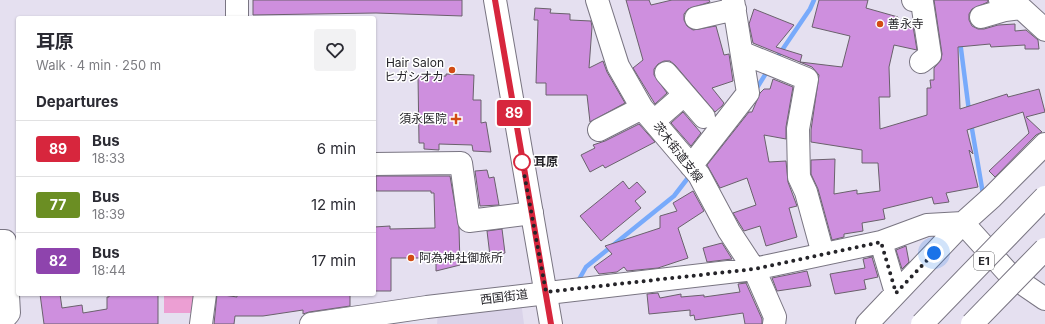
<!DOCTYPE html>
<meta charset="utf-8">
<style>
body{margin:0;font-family:Inter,"Noto Sans JP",sans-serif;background:#f2f2f3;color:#2b2b33;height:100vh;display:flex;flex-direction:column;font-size:15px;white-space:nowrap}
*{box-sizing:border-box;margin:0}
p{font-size:13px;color:#7c7c81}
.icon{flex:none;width:22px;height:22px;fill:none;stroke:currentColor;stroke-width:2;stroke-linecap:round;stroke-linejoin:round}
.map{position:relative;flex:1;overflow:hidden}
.drawer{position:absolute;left:16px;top:16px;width:360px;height:280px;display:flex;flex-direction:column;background:#fff;border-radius:4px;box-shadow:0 1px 3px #0004}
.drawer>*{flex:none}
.badge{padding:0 8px;border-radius:3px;font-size:14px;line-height:26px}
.you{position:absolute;width:20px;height:20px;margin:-10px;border:3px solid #fff;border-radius:50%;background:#1a73e8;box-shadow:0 0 0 6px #1a73e833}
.map>.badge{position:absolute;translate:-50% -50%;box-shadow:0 0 0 2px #fff}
h2{padding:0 20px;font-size:15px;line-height:36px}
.round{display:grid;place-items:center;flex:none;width:42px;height:42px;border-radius:4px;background:#f2f2f3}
.summary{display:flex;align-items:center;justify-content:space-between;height:68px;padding:0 20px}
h1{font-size:19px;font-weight:700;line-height:30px}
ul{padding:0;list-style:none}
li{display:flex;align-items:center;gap:12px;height:56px;padding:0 20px;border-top:1px solid #e1e1e2}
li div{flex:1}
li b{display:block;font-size:15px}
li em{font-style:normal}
li .badge{min-width:44px;font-weight:700;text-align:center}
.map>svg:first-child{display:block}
</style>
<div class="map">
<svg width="1045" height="324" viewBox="0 0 1045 324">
<rect width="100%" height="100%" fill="#e5e0f0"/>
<path fill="#dad3e9" d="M521,301L524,324H437L438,312Z"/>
<path fill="#ec9fd3" d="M164,294H201L198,313H164Z"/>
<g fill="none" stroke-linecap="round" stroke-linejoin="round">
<path stroke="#78aafb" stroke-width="4.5" d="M960,41L969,111
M776,59L810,9L814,0
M755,91L768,70
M971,123L983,194
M577,283L586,267L674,196L691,174"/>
</g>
<path fill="#ce8fde" stroke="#6a616c" d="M253,0H462V16L376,13L253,15Z
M626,0H649L651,5L672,0H709L710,2L688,9L684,14V20L687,26L693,30L716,26L724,55L729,54L733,81L712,88L724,103L722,106L715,112L675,65L670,61H664L658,64L654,69V75L667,93L655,104L633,68L643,60Z
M819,0H868L866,8L898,17L896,21L913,26L917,50L894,45L889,67L890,97H879L880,129L927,115V88H931L930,80H934V68L941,60L942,54L934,0H988V2L972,9L969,14V20L972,26L978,29H984L998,25L1015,24V31L1026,30L1038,40L1039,49H1025V45L991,47L990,44L958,47L960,109L1007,94L1008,97L1039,89L1045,112L1026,117L1042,132L1036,135L995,177L989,171L1029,133L1023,112L967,130L973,154L969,150L978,187L946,193L949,202L934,204L932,197L883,209L885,219L862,223L863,231L844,234V237L832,240L818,189L811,174V160L835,159L834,194L857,190V194L880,191L878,163H862V150L811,142V130L819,75L812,67L753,43L749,24L754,9L794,25L776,47L802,55L800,62L842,67L850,36L812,27Z
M535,8L551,9L550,13L570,14V20L591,21L592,27L589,68L603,61L607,72L625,103L590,122L587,95H546V83H536L538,20H534Z
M446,74L474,75L473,100H481V123L486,122L491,152L473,151L472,145L439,144V150L424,149V143H419L418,76H446Z
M773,79L793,87L786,127V139L764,135L769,162L786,161L788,182L797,206L789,208L797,237L766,246L760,226L744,231L733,213L756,205L747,178L720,188L707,165L749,112H752L760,93L764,89H770Z
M683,112L701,133L691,146L671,123Z
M639,124L655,142L605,168L603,165L590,172L581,155L595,148L593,145L605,141Z
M487,170L489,178L494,177L499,205L480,206L475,171Z
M376,176H450L459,228L460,265L436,271V258H391V291H374V227L390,226V229L435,228L434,193H431V191H376Z
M623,181L629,189L637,182L646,192L635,201L641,208L601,241L580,216Z
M693,191L704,211L678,228L688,258L658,268L627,271L624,267L617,272L599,274L594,267L612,254L605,246L660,228V216L677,211L673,203Z
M502,229L505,253L490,256L487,231Z
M722,243L732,259L707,262L703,248Z
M906,246L909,262L902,269L896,250Z
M872,257L878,277L864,280L866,289L835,294L830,274L865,268L863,259Z
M807,271L811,286L777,291L772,278Z
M746,283L762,319V324H745L743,313L695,320L694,315L690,316V310L649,314L647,294L658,293L660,298L681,294V297L704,295V297L740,292L738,284Z
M40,294H60L62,308L82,305L83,313L107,309V297H109V294H158V324H44Z
M217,294L237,297V294H350V306L309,312L303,314V310L263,316H235L234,324H214Z"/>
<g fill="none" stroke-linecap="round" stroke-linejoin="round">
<g stroke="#797582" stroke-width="24">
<path id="minor" d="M237,0V17
M597,0L618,66L642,108L699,175L729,231L754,269L775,317L774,324
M913,0L922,2L930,55L921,62
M1000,0L1005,10L1021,8L1045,30
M981,17L1005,10
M696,18L735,9
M743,53L807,79L798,129L799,177L806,192L823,254
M666,73L704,117
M654,121L684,95
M599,130L642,108
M374,164L461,163L469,221L532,213
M691,166L748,93L733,0
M963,223L1010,275L1045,299
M0,241H5L9,313L3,320L0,321
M881,242L896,293
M201,324L205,294
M311,324L427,307L754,269L881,242L927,225L963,223
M867,324L963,223L992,197L1045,144"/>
</g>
<g stroke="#797582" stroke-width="24">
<path id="major" d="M495,0L551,324"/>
</g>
<use href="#minor" stroke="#fff" stroke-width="22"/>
<use href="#major" stroke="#fff" stroke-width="22"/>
<g stroke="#797582" stroke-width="24" stroke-linecap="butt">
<path id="highway-bridge" d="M922,324L1045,197
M972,324L1045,249"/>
</g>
<use href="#highway-bridge" stroke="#fff" stroke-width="22"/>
</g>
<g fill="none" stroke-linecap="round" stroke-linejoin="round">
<g stroke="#fff" stroke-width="9">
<path id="line" d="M495,0L551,324"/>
</g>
<use href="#line" stroke="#d7263d" stroke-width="6"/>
<path stroke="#252429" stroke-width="4" stroke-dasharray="0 7.2" d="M522,162L546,292L754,269L881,242L896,293L934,253"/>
</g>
<g fill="#d24c14" stroke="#fff" stroke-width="1.5">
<circle cx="880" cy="24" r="4"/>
<circle cx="452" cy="70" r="4"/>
<path d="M454 113h4v4h4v4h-4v4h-4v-4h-4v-4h4z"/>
<circle cx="411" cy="258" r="4"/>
</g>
<circle fill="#fff" stroke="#d7263d" stroke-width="2" cx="522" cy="162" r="8"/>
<g text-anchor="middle" stroke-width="3" stroke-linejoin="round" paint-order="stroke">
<rect fill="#fff" stroke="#666669" stroke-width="1" x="974" y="252" width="20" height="18" rx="3"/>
<g font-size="11" font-weight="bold" fill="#252429">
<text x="984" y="265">E1</text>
</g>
<g font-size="12" fill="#252429" stroke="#fff" text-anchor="start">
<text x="888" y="28">善永寺</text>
<text x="444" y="67" text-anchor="end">Hair Salon<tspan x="444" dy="14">ヒガシオカ</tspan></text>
<text x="447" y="123" text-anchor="end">須永医院</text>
<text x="419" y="262">阿為神社御旅所</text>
</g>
<g font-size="12" fill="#252429" stroke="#fff">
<text transform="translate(678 152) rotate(52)" y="4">茨木街道支線</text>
<text transform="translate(504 297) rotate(-7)" y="4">西国街道</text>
</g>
<g font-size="12" font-weight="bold" fill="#252429" stroke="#fff" text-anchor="start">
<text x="534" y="166">耳原</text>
</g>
</g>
</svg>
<div class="you" style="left:934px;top:253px"></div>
<b class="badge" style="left:514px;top:113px;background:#d7263d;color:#fff">89</b>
<section class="drawer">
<div class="summary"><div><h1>耳原</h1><p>Walk · 4 min · 250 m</p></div><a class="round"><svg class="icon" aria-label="heart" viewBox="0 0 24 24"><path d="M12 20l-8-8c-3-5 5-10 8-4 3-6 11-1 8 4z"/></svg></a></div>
<h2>Departures</h2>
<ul>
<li><span class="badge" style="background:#d7263d;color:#fff">89</span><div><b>Bus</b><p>18:33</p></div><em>6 min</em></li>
<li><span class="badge" style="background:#6b8e23;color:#fff">77</span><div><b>Bus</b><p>18:39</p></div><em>12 min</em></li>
<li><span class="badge" style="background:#8e44ad;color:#fff">82</span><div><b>Bus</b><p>18:44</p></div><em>17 min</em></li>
</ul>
</section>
</div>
